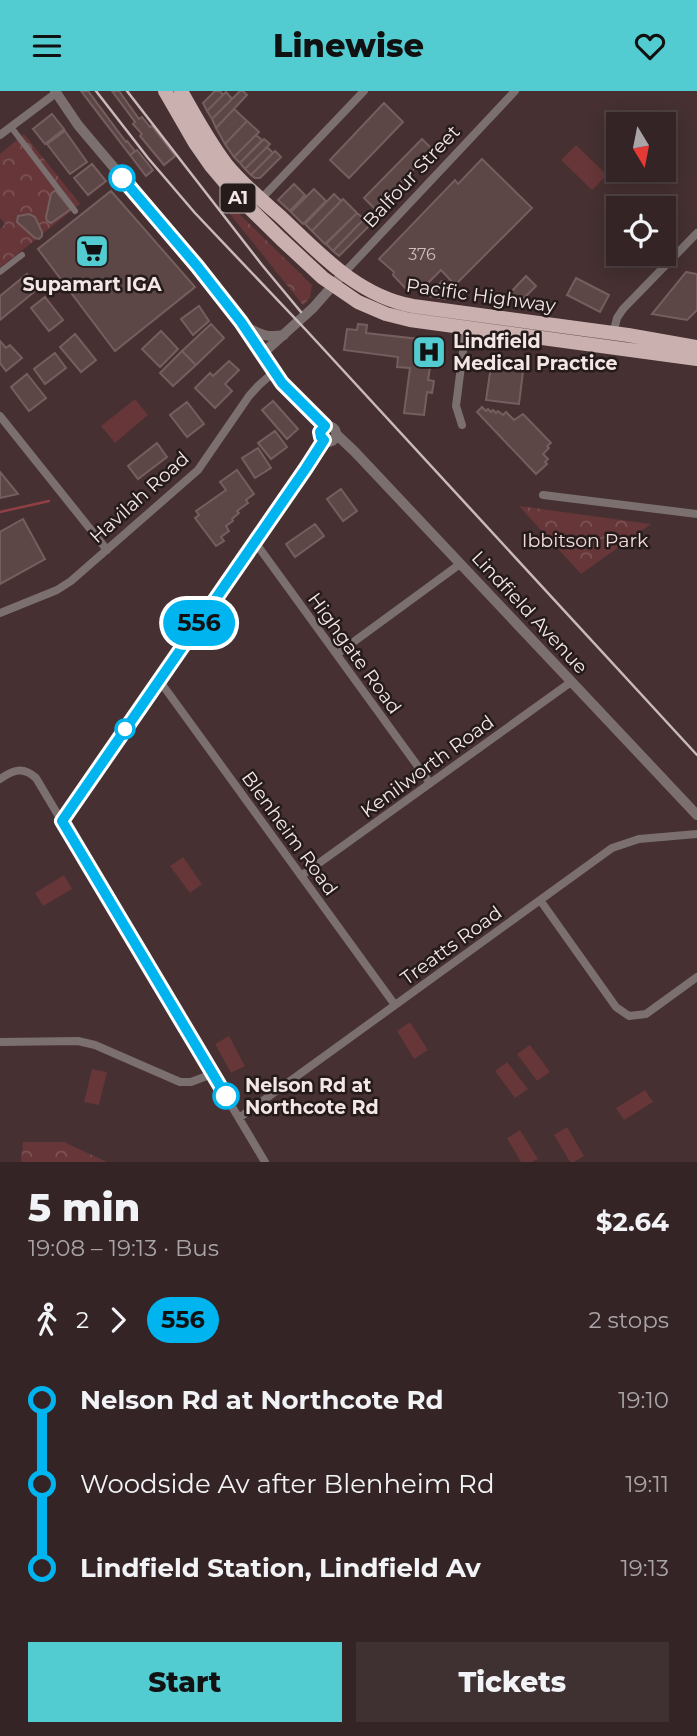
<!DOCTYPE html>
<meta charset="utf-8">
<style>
body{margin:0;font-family:Montserrat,sans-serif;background:#3f3032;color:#f1f3f6;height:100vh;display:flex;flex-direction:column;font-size:26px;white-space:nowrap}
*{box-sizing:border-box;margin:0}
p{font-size:23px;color:#a9a4a7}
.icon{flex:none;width:38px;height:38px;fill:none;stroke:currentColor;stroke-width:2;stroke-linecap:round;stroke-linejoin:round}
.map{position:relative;height:1071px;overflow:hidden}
.panel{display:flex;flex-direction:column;background:#342425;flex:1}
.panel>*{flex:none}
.badge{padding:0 14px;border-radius:23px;font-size:24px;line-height:46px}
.needle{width:46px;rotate:170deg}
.controls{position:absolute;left:606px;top:21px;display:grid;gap:14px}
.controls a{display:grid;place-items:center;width:70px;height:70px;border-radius:0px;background:#342425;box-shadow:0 4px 18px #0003,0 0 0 2px #4e4142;font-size:35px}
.map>.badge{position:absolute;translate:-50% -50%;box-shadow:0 0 0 4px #fff}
.legs{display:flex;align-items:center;gap:10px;height:77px;padding:0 28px;font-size:23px}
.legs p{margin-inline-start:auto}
.summary{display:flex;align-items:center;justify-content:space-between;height:119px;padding:0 28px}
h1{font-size:38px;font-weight:800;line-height:52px}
.button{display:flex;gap:14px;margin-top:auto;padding:14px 28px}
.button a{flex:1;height:80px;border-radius:0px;background:#52ccd0;color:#111;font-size:28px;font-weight:800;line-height:80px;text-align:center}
.button a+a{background:#3f3032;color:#f1f3f6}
ul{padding:0 28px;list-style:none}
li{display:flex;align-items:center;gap:24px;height:84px;font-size:26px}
li i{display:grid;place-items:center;width:10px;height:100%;margin:0 9px;background:currentColor}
li i::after{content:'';width:18px;height:18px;margin:-9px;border:5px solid;border-radius:50%;background:#342425}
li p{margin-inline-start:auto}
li:first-child i{background:linear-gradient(#0000 50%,currentColor 0)}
li:last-child i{background:linear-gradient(currentColor 50%,#0000 0)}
header{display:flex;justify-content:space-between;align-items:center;height:91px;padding:0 28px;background:#52ccd0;color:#111;font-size:32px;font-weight:800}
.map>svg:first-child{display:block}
</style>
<header><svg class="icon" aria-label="menu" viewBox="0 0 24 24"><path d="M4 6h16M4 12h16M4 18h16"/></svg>Linewise<svg class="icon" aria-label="heart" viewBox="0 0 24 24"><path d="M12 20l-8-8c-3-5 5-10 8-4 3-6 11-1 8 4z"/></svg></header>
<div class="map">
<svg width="697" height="1071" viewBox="0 0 697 1071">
<defs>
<pattern id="forest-crowns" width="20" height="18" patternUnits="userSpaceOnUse" patternTransform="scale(1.75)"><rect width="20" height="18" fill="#663638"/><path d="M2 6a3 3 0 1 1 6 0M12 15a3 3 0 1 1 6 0" fill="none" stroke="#7c5355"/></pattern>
</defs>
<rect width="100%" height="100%" fill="#463031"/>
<path fill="#663638" d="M576,54L607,84L592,99L561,69Z
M135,308L148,324L115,352L101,335Z
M183,766L202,793L190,802L170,775Z
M64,784L72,798L43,815L35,802Z
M410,931L428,959L414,968L397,940Z
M229,945L245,975L231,982L215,953Z
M530,954L550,981L537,990L517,963Z
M507,971L528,998L515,1007L495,980Z
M92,978L107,981L99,1014L84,1011Z
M645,999L653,1011L624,1029L616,1017Z
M567,1036L584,1065L574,1071H570L554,1044Z
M520,1039L538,1068L532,1071H521L507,1047Z"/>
<path fill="url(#forest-crowns)" d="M24,43L80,113L0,177V138L5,133L0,127V63Z
M225,109L312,194L310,207L303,214L222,113Z
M519,415L651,433L581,483Z
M23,1051H64L107,1071H21Z"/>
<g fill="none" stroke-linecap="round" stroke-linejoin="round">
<path stroke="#903f45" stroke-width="2.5" d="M0,421L49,410"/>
</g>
<path fill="#5d4646" stroke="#765e5e" stroke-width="2" d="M81,0H88L126,51L127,50L135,60L130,64Z
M112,0H119L139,28L142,26L150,36L152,35L175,65L164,74L140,45L142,43L133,33L135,31Z
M215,0H220L223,4L207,20L203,12Z
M240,0H243L247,4L216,37L212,28Z
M226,1L232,8L212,28L207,20Z
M384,12L403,31L349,87L330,69Z
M234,18L247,30L225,53L216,37Z
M52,23L64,38L45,53L33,38Z
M247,30L259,41L234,66L225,53Z
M65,40L87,71L70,83L47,53Z
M256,44L262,49L240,72L234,66Z
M264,48L270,53L245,78L240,72Z
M422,48L433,59L375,118L364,107Z
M267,56L273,62L251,84L245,78Z
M137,59L153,79L146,85L130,64Z
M275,60L281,66L260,87H255L251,84Z
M482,68L532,117L455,194L441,179L420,200L415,195L409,201L393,184L394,181L379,168L455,89L458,93Z
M92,73L106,90L88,104L74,87Z
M294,93L305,104L290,120L278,109Z
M314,98L326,110L303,133L291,121Z
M54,100H56L71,118L51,132L47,130L46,126L51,103Z
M111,100L195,196L115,260L38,158Z
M334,103L341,110L312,140L305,133Z
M343,108L357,122L325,153L312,140Z
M357,122L364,128L333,160L326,153Z
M29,123L35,126L42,141V145L39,148L35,147L17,131L18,125Z
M364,128L370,134L339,165L333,160Z
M686,181L697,183V219L687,229L652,223Z
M27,183L39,197L0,229V205Z
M526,185L536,195L520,211L510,202Z
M576,187L609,204L600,221L567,204Z
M442,190L453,199L446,208L428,205Z
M45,206L63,229L49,240L31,217Z
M199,215L209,230L193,244L181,228Z
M211,233L224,247L196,274L182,260Z
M358,233L367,234L366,242L437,250L435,270H431L428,289L434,290L432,302L427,301L424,324L404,322L410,277L397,276L398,266L344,259L347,238L357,239Z
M161,240L178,258L160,276L142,258Z
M75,243L96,269L81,281L60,256Z
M0,250L6,257L10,254L22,267L6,280L0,272Z
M182,260L196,274L173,295L160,282Z
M55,262L66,277L45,293L34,278Z
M492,268L524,272L519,313L486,309Z
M229,270L239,279L225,293L232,300L215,317L195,297L210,282L213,285Z
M27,283L46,307L29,320L11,296Z
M273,310L298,338L287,348L262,319Z
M187,311L204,333L187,346L170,324Z
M482,316L486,320L488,318L491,321L493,319L496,322L498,320L503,324L506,321L514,329L523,323L551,352L547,355L549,357L543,363L548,368L545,371L547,373L536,383L477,321Z
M275,340L287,356L271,368L258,352Z
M157,352L167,366L138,388L128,375Z
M258,357L271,377L255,387L242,367Z
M237,379L254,403L246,409L248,412L237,420L239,422L232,428L233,430L226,435L229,440L221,446L224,450L216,455L195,427L199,424L196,420L226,399L220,391Z
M0,381L18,403L0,407Z
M341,398L357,420L343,430L327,408Z
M23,428L45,468L0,493V441Z
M315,433L324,445L295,466L286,453Z"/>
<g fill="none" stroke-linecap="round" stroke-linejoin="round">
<path stroke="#7b6f6f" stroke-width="6" d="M11,36L75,120
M0,181L22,164"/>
<path stroke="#7b6f6f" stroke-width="8" d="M0,44L56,2
M261,108L364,0
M343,183L515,0
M613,243L617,227L623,218L697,142
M0,325L107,459
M462,334L456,315L466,236
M543,404L697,423
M255,451L430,692
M0,522L57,499L71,490L198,379L249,305L259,294L274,281
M337,563L460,473
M159,589L395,914
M0,688C13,679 23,675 36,687L265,1071
M62,730L324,349
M301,785L571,591
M540,809L616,916L629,925L646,923L697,886
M0,951L78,950L95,954L180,991H191L212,983
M239,1027L612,757L639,748L697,743"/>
<path stroke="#7b6f6f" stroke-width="10" d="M55,0L78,34L197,175L241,231L282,291L325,335
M247,236C260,244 268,247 284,244
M262,263L313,217L343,183
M320 343a8 8 0 1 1 16 0a8 8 0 1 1-16 0Z
M336,343L355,361L697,724"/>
<path stroke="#cab1b0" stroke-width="14" d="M165,0L195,52L211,75L233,101L281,148L323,187L358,211L386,223L410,229L697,268
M181,0C195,25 209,51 226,73C242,93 263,110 281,126C320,163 358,205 413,215L628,244L697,256"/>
<path stroke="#cab9ba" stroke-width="2.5" d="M96,0L148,67L195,122L306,239L697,664
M127,0L262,174L301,221"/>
</g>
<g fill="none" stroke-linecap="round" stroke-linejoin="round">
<g stroke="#fff" stroke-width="16">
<path id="line-1" d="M122,87L197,175L241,231L282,292L325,335L320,341L321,346L324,349L306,377L62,730L226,1005"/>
</g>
<use href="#line-1" stroke="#00b5ef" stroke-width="10"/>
</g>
<defs>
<g id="supermarket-square" transform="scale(1.75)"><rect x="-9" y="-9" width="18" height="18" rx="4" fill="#52ccd0" stroke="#251b1b"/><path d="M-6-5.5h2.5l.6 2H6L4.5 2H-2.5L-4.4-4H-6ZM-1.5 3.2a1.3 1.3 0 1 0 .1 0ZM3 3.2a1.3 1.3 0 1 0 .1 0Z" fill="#111"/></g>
<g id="hospital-square" transform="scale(1.75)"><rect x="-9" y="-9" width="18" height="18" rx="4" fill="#52ccd0" stroke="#251b1b"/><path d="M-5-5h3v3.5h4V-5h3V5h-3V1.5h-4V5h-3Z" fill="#111"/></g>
</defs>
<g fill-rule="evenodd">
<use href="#supermarket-square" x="92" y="160"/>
<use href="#hospital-square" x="429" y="261"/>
</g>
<g fill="#fff" stroke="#00b5ef" stroke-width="3.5">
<circle cx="122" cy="87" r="12"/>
<circle cx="125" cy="638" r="9"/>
<circle cx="226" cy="1005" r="12"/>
</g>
<g text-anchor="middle" stroke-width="5" stroke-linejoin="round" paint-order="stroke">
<g font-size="16" fill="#cfbebe">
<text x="422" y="169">376</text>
</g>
<rect fill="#251b1b" stroke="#b7a9a9" stroke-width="2" x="220.5" y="92.5" width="35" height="29" rx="5"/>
<g font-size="18" font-weight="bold" fill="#f5e6e6">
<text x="238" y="113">A1</text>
</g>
<g font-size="19" fill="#f5e6e6" stroke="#251b1b">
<text transform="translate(411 85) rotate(-47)" y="7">Balfour Street</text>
<text transform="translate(481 204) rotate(8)" y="7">Pacific Highway</text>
<text transform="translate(139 406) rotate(-42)" y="7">Havilah Road</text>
<text transform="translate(530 521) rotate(47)" y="7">Lindfield Avenue</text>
<text transform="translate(355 562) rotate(54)" y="7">Highgate Road</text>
<text transform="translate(427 675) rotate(-36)" y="7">Kenilworth Road</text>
<text transform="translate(290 742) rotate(54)" y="7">Blenheim Road</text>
<text transform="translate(451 854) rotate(-36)" y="7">Treatts Road</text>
</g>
<g font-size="19" font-weight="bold" fill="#f5e6e6" stroke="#251b1b">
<text x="92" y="200">Supamart IGA</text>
<text x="453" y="257" text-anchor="start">Lindfield<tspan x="453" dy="22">Medical Practice</tspan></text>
</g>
<g font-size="19" fill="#f3dada" stroke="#251b1b">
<text x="585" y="456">Ibbitson Park</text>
</g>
<g font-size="19" font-weight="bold" fill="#f5e6e6" stroke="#251b1b" text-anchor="start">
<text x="245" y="1001">Nelson Rd at<tspan x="245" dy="22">Northcote Rd</tspan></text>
</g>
</g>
</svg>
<div class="controls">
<a><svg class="needle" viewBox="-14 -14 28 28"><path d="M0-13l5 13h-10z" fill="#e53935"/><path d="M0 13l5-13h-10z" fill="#a9a4a7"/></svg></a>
<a><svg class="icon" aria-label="locate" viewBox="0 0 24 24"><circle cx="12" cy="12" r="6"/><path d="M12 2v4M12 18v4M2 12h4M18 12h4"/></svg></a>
</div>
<b class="badge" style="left:199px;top:532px;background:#00b5ef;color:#111">556</b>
</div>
<section class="panel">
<div class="summary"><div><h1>5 min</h1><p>19:08 – 19:13 · Bus</p></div><b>$2.64</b></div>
<div class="legs"><svg class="icon" aria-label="walk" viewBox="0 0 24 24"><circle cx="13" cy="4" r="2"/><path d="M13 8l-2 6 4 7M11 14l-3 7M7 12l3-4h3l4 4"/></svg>2<svg class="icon" aria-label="forward" viewBox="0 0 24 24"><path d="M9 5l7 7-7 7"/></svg><b class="badge" style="background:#00b5ef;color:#111">556</b><p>2 stops</p></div>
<ul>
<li><i style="color:#00b5ef"></i><b>Nelson Rd at Northcote Rd</b><p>19:10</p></li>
<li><i style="color:#00b5ef"></i><span>Woodside Av after Blenheim Rd</span><p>19:11</p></li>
<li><i style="color:#00b5ef"></i><b>Lindfield Station, Lindfield Av</b><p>19:13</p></li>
</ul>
<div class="button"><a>Start</a><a>Tickets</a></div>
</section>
